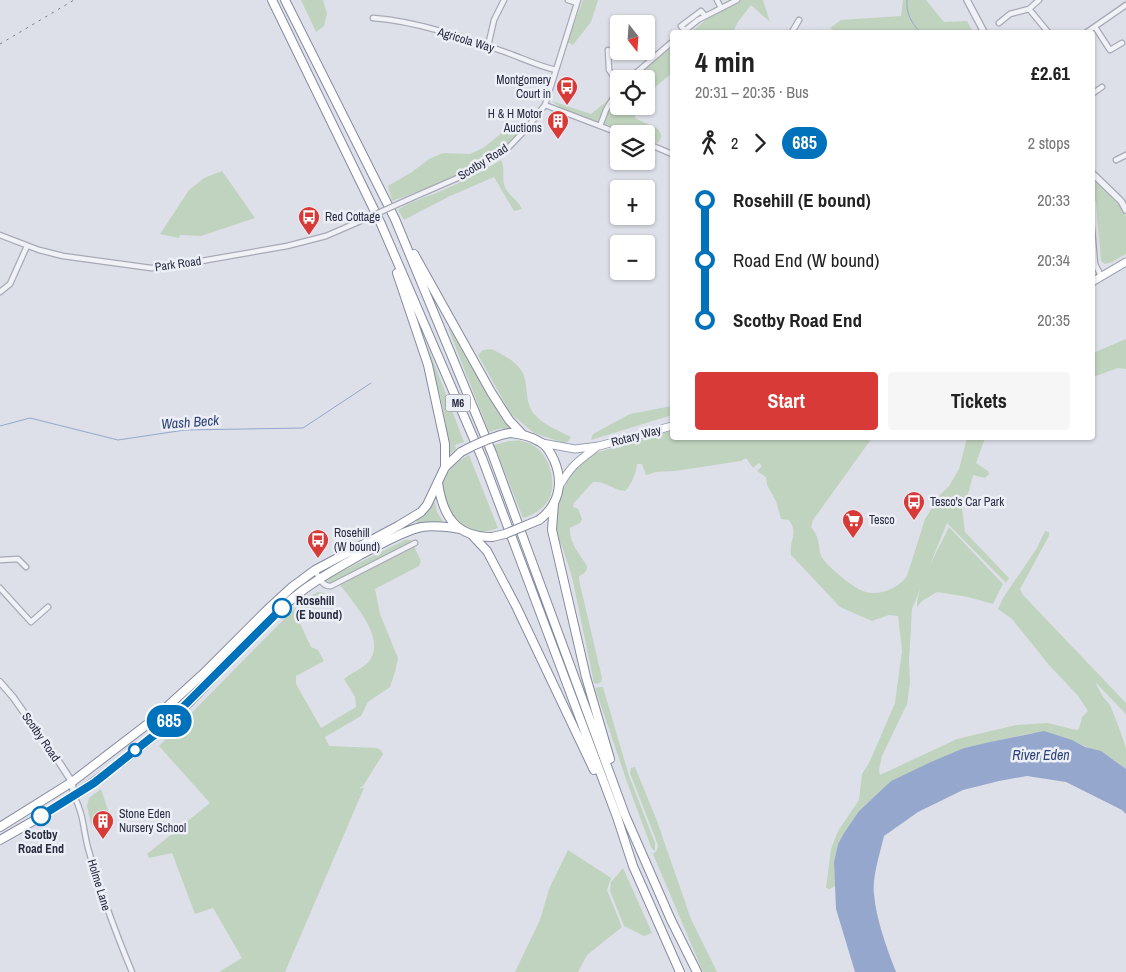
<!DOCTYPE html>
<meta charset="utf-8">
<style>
body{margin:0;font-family:"Archivo Narrow",sans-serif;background:#f6f6f6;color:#222;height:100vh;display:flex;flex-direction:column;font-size:19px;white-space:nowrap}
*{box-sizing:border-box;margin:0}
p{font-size:16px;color:#767676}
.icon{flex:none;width:28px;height:28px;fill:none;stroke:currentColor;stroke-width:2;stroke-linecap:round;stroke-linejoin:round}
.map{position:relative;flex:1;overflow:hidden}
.side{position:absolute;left:670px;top:30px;width:425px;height:410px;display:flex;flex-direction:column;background:#fff;border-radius:5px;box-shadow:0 1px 4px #0004}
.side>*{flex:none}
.badge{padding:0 10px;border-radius:16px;font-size:18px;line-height:32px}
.needle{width:32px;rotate:163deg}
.buttons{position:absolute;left:610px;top:15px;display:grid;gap:10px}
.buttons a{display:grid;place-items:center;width:45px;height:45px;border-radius:5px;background:#fff;box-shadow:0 1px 4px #0004;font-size:25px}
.map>.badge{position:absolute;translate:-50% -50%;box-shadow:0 0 0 2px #fff}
.legs{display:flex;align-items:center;gap:8px;height:55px;padding:0 25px;font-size:16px}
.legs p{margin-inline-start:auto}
.summary{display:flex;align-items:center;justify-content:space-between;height:85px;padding:0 25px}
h1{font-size:28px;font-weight:700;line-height:38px}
.cta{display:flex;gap:10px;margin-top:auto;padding:10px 25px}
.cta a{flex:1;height:58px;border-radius:5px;background:#d83a38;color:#fff;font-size:20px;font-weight:700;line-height:58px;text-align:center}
.cta a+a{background:#f6f6f6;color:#222}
ul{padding:0 25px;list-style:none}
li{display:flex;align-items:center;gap:18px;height:60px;font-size:19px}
li i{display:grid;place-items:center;width:8px;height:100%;margin:0 6px;background:currentColor}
li i::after{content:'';width:12px;height:12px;margin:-6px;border:4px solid;border-radius:50%;background:#fff}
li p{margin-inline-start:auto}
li:first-child i{background:linear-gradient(#0000 50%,currentColor 0)}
li:last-child i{background:linear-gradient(currentColor 50%,#0000 0)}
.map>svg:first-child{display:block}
</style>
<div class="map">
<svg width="1126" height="972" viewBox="0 0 1126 972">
<rect width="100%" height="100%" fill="#dee0e9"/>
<path fill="#c0d3be" d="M301,0H323L327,14L324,26L316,32Z
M583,0H598L591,22L573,45L567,42Z
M731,0H763L770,22L751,5L738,22L733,32H691Z
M903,0H926L944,22L967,21L973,32H838L830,28L841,20L901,16Z
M672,47V73L646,95V79H633Z
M619,91V106H637L635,118L658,129L662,136L658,143L646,139V134H633L562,109L552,101L591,114Z
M513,124L519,129L518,134C483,167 437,185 392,201L388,186L412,172L429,159L443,153L470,154L483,148Z
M501,160C506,168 501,178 505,187C509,196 518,200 522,209L514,211L494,177L448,197L404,220L398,210C411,201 427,197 441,191C462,182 482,171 501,160Z
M222,171L255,218L201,236L180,235L179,238L160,234L189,190L204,178Z
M1092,179L1120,206L1126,216V254L1112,262L1105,264L1101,261L1096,202L1093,196Z
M448,328L450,329L504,422L514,430H503L502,428L489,432Z
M421,333L431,355L464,442L455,445L456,449L447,457C450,415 433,372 421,333Z
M1126,339V369L1118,368L1093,377V353Z
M491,349C502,354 520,363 524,376C528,389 525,402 534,414C543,425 558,430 571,437L568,442L564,443L534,433L511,414L478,355L483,350Z
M672,406V415L591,440L593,434L630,414Z
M672,430V438H872L813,520L811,527C813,530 816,533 817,537C820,544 818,552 823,559C831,569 854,589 866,592C880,596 899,588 907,576L925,519L940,495L949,486L959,469L967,438H985L976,463L988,471L989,474L985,478L973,475L969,491L962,508L965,532L1009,578L1006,583L947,523L912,609L909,661L910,683L907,704L882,756L879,770L880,775L957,739L1016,725L1048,723L1076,730L1079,729L1082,717L1088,711L1078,696L1049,665L1012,619L998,609L1003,598L1037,548L1045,531L1049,532V536L1020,589L1023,595L1126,703V714L1095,682L1103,697L1110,705L1118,725L1126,748V769L1111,758L1080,744L1032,733L964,748L891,781L859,811L844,833L838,844L834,862L835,886L830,889L826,888L831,849L838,831L859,800L862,774L870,761L895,703L902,651L898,616L889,615L872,621L840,607L791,555C789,538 799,535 789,520L781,519L776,501L767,485L766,477L757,471L762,466L759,463L753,468L746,458L741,461L675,471L656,472L646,475L642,464H637C636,473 632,484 625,491C614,491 604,480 593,482L574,503L573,507L578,509L582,519L580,523L570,528C569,543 580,554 587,566C587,572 584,574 579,576V580L602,678L601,682L597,684L594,683L572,577L562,546L555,535L556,506L572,470L589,455Z
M509,441C513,441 517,440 521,441C545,444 558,475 550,497C545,508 534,515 523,518L494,445Z
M469,455L498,528C472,537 470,531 448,516C446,508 441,497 441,489C442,474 457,461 469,455Z
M434,499L437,512L446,526H419L416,521Z
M949,527L1003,584L993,604L968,597L937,592L922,601L917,607C916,588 940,546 949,527Z
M405,540H411L421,561L419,566L375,589L380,614L398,658L395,672L390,687L368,702L361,716L325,737L329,746L377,748L381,750L383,754L363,786L359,788H364L285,972H219L242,958L213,908L195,914L172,853L149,858L147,854L210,803L159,746L290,613L305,599L318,592L325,593L322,602L298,619L311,647L318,650L324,661L296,676V684L321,728L356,707L355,697L344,679C351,673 364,668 369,661C387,639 353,602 340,585H328L324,580Z
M600,687H603L629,776L655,843V850H653L651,847L627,782L595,688Z
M635,767L657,821L691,919L717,972H703L653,854L657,850L658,845L630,773L631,768Z
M101,789L110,816L91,824L87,806L89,798Z
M568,850L611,878L607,890L622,927L587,955L578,972H515L540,920L549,889Z
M623,868L652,933L644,936L624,926L610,891L611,882Z"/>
<path fill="#95a7cc" d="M1044,731L1072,740L1085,747L1101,751L1126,769V814L1122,810L1066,782L1027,776L999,781L963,790L918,812L884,836C880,853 872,877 874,894C876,919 887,949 896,972H855L836,909L834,862L838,844L844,833L859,811L891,781L931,762L964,748L990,742Z"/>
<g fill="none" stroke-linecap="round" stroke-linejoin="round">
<path stroke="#95a7cc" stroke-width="1" d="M907,0C906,14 911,22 920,32
M0,426L30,418L118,440L185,430L303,428L371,383"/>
<g stroke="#a7aab6" stroke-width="7">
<path id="minor" d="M568,0L577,3
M717,0L721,8
M1029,9L1039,0
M373,18C416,21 465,38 505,52C522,58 538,66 556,70
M999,23L1010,14L1029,9L1048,32
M1095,27L1110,50L1122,43
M685,31L681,26L701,11L705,16
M683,32L698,20L737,0
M792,32L799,20
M1087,32L1126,5
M488,46L494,20L504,0
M608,50L609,70L619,84
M629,79L672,42
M1092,94L1102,87
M545,105L621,134
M600,126L606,110L619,88
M646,143L672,154
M1116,160L1126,155
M407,200L469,173L508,148L527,128L545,105L578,0
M1092,229L1095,264L1101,276
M0,235L39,250L63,256L151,268L173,266L287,246L326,236L356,223
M0,292L10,284L27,246
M0,560L18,559L26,567
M315,570C319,577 322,587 331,586L415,543
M0,588L31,622L48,607
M74,796C84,815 83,829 88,848C100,891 115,931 132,972"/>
</g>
<g stroke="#a7aab6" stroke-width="8">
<path id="tertiary" d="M967,0L984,32
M1092,173L1121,201L1126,210
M0,682L13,697L61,765L72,782L74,796"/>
</g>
<g stroke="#9ca2b5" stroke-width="9">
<path id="primary" d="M1092,282L1126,262
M542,443L575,449L599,446L672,426
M560,485C573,463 579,461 598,446"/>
</g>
<g stroke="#848aa0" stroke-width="10">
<path id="trunk" d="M510,433C521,434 531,436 540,442C547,445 551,454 554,460C564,483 559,505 539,520
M438,483C443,517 456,537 492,537
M0,827L72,782L149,723L203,674L267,610L292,587L315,570L398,526L421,512L427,505L445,467L461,452
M0,840C56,809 108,775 156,734C208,689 248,632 302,591C320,577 340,567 360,555C378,546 402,531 422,527C435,525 447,527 460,529"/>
</g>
<g stroke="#848aa0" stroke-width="10">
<path id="motorway" d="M272,0L381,224L482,458L617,817L633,866L680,972
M285,0L395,219L492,453L625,815L671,920L697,972
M414,254L491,392L509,420L523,435
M397,273L428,365L445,444V467
M554,503L552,530L555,543L586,677L610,759
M472,535L487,551L516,606L594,770"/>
</g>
<use href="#minor" stroke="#f1f2f7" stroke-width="4.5"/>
<use href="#tertiary" stroke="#f1f2f7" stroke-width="5.5"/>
<use href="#primary" stroke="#fff" stroke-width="7"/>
<use href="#trunk" stroke="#fff" stroke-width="8"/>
<use href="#motorway" stroke="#fff" stroke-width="8"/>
<path stroke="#767c93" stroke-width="1" stroke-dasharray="2.5 5" stroke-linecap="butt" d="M0,44L74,0"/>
<g stroke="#a7aab6" stroke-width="7" stroke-linecap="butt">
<path id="minor-bridge" d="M356,223L407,200"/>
</g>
<g stroke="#848aa0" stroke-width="10" stroke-linecap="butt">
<path id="trunk-bridge" d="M461,452C476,444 493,436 510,433
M492,537L505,534L539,520"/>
</g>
<use href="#minor-bridge" stroke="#f1f2f7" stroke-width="4.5"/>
<use href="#trunk-bridge" stroke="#fff" stroke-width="8"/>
</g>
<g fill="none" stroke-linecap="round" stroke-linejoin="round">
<g stroke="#fff" stroke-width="11">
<path id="line-1" d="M41,816L94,783L157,733L282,608"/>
</g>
<use href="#line-1" stroke="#0072bc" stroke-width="8"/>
</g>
<defs>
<g id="bus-pin" transform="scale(1.125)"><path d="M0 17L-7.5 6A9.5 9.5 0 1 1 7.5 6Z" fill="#d83a38" stroke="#edeff6"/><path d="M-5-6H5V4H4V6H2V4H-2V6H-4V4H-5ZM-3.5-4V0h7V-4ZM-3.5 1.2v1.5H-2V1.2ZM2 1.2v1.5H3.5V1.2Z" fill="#fff"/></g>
<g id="building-pin" transform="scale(1.125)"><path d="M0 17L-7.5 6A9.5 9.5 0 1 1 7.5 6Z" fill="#d83a38" stroke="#edeff6"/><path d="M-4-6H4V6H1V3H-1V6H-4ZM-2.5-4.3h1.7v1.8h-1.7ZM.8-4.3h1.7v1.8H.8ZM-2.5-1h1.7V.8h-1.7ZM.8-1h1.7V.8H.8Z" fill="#fff"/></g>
<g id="supermarket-pin" transform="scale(1.125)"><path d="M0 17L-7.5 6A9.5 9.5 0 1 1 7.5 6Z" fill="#d83a38" stroke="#edeff6"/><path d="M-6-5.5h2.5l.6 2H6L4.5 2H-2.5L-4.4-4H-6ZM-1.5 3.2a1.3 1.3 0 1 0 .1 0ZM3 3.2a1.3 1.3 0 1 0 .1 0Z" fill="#fff"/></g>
</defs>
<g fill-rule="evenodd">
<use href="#bus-pin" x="567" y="87"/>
<use href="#building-pin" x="558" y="121"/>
<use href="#bus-pin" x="309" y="217"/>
<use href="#bus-pin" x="914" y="502"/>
<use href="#supermarket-pin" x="853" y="520"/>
<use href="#bus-pin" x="318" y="540"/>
<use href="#building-pin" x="103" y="821"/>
</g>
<g fill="#fff" stroke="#0072bc" stroke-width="2.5">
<circle cx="282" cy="608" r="9"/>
<circle cx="135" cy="750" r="6"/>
<circle cx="41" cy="816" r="9"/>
</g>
<g text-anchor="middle" stroke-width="5" stroke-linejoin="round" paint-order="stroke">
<rect fill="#edeff6" stroke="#626677" stroke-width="1" x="445.5" y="394.5" width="25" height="17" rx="4"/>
<g font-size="11" font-weight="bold" fill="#262b40">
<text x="458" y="407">M6</text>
</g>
<g font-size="12" fill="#262b40" stroke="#edeff6">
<text transform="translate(466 40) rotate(17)" y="4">Agricola Way</text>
<text transform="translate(483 162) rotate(-32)" y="4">Scotby Road</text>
<text transform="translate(178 264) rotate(-8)" y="4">Park Road</text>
<text transform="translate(636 436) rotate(-15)" y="4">Rotary Way</text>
<text transform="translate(41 737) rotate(55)" y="4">Scotby Road</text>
<text transform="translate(99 885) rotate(73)" y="4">Holme Lane</text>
</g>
<g font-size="12" fill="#262b40" stroke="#edeff6" text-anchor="start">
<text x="551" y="84" text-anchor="end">Montgomery<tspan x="551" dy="14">Court in</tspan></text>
<text x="542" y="118" text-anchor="end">H &amp; H Motor<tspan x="542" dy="14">Auctions</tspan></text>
<text x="325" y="221">Red Cottage</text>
<text x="930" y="506">Tesco's Car Park</text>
<text x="869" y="524">Tesco</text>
<text x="334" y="537">Rosehill<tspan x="334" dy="14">(W bound)</tspan></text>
<text x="119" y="818">Stone Eden<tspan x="119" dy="14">Nursery School</tspan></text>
</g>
<g font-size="12" font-weight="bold" fill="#262b40" stroke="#edeff6" text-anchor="start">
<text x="296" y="605">Rosehill<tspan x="296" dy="14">(E bound)</tspan></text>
<text x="41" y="839" text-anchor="middle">Scotby<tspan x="41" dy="14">Road End</tspan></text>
</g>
<g font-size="14" font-style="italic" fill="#2d4277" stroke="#edeff6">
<text transform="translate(190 422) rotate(-4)" y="5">Wash Beck</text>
<text x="1041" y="760">River Eden</text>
</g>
</g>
</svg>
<div class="buttons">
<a><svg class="needle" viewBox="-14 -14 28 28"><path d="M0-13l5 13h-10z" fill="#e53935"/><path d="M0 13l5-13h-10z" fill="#767676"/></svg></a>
<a><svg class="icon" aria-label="locate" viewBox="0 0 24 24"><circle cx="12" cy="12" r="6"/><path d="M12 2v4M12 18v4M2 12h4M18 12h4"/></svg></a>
<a><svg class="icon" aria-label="layers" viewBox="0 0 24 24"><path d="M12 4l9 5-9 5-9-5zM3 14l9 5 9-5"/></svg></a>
<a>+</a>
<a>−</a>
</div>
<b class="badge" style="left:169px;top:721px;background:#0072bc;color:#fff">685</b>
<section class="side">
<div class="summary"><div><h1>4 min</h1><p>20:31 – 20:35 · Bus</p></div><b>£2.61</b></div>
<div class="legs"><svg class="icon" aria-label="walk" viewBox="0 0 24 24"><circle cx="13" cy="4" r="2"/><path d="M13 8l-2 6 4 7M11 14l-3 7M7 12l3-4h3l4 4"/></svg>2<svg class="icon" aria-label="forward" viewBox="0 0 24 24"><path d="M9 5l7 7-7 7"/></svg><b class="badge" style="background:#0072bc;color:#fff">685</b><p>2 stops</p></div>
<ul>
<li><i style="color:#0072bc"></i><b>Rosehill (E bound)</b><p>20:33</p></li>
<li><i style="color:#0072bc"></i><span>Road End (W bound)</span><p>20:34</p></li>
<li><i style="color:#0072bc"></i><b>Scotby Road End</b><p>20:35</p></li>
</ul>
<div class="cta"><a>Start</a><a>Tickets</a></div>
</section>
</div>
